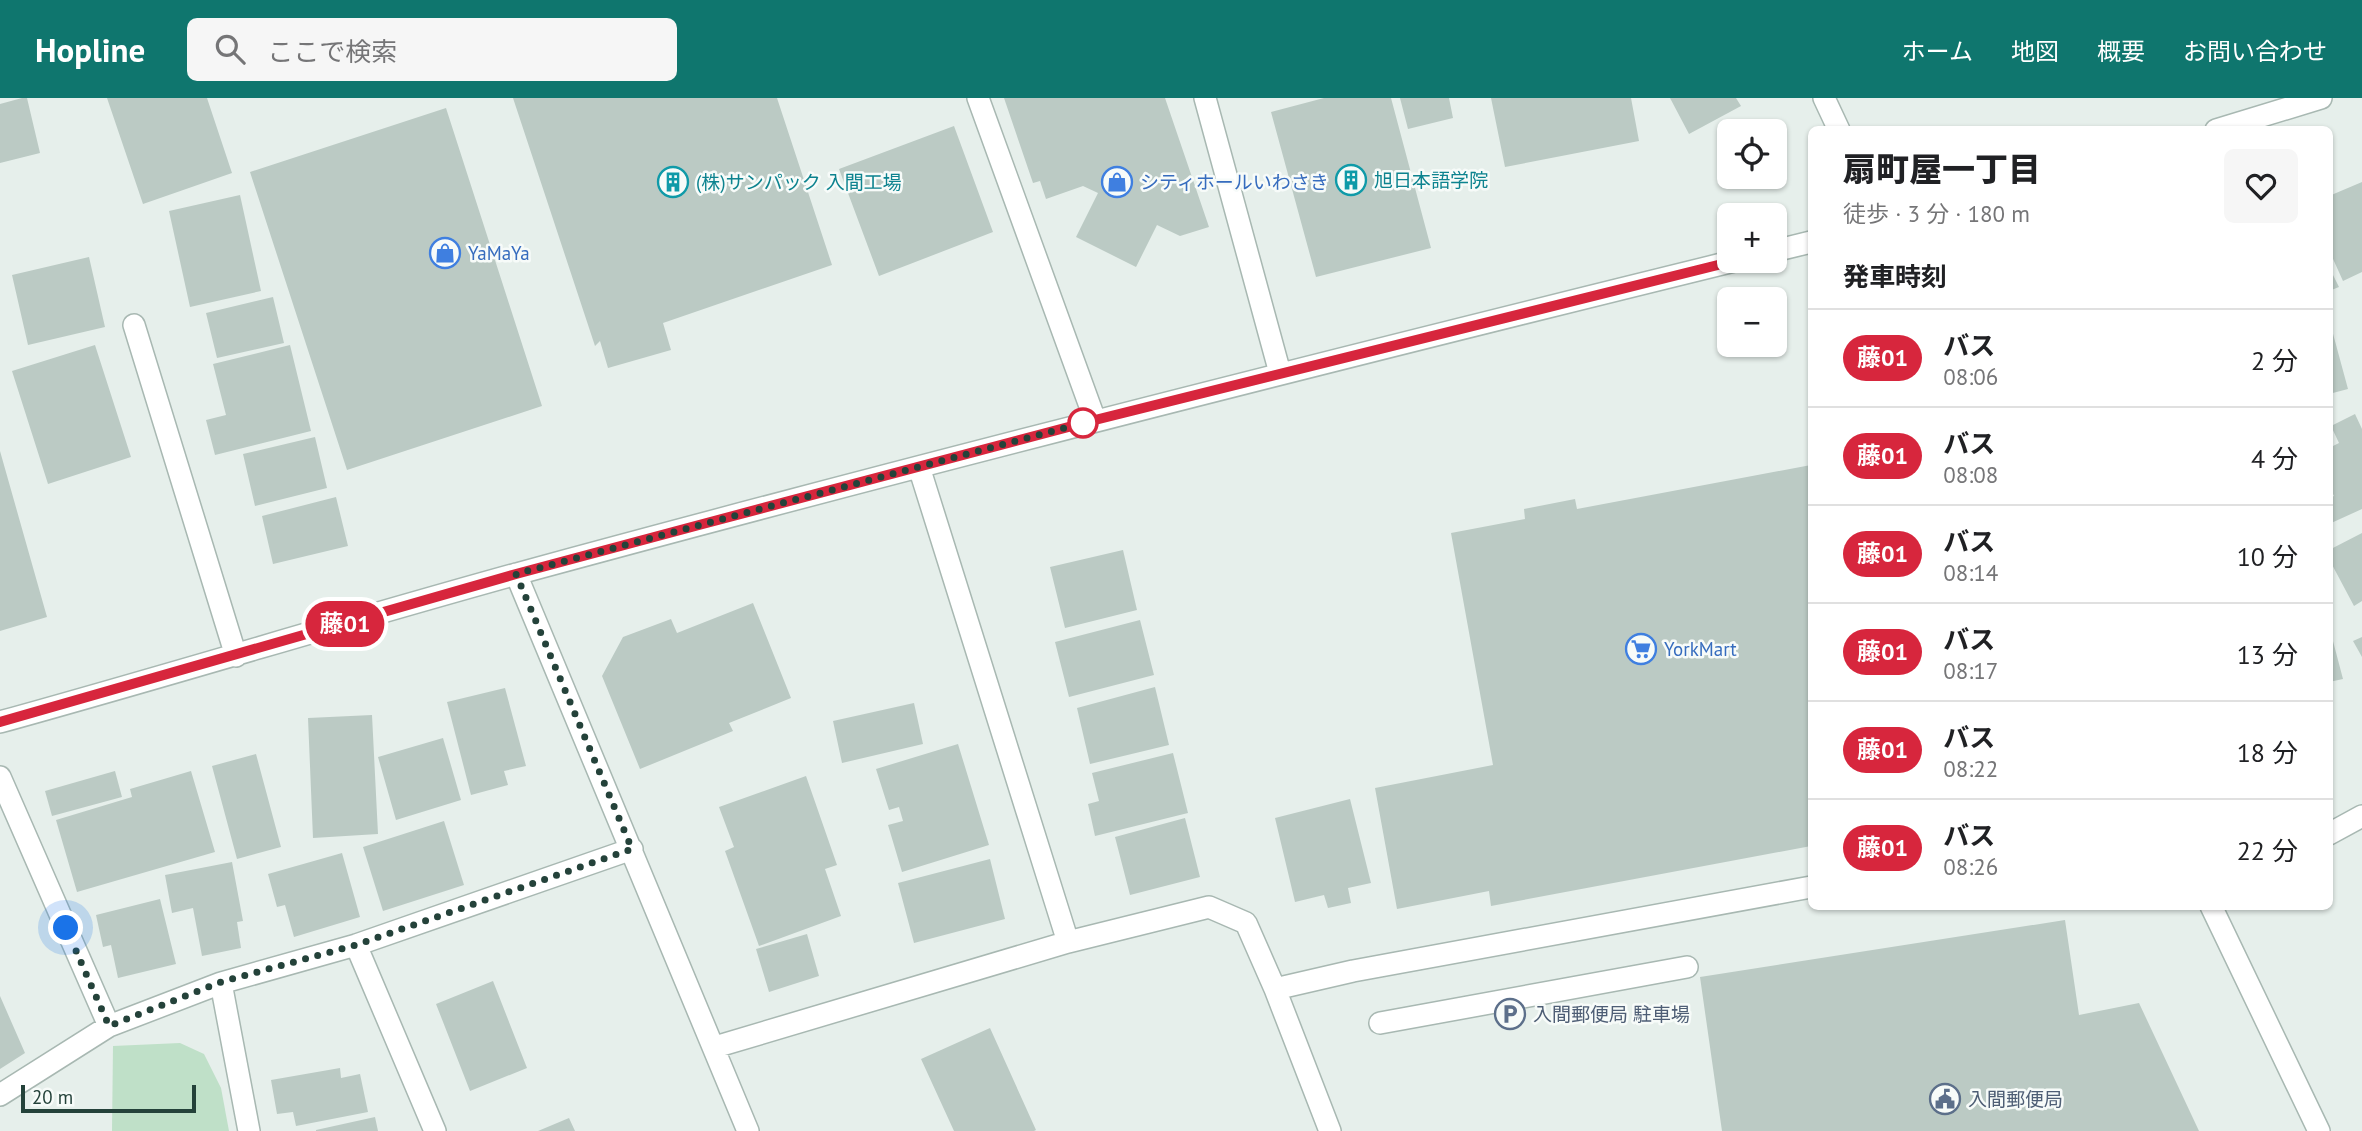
<!DOCTYPE html>
<html lang="ja">
<meta charset="utf-8">
<style>
body{margin:0;font-family:"PT Sans","Noto Sans JP",sans-serif;background:#f6f6f6;color:#202124;height:100vh;display:flex;flex-direction:column;font-size:26px;white-space:nowrap}
*{box-sizing:border-box;margin:0}
p{font-size:23px;color:#757577}
.icon{flex:none;width:38px;height:38px;fill:none;stroke:currentColor;stroke-width:2;stroke-linecap:round;stroke-linejoin:round}
.map{position:relative;flex:1;overflow:hidden}
.sheet{position:absolute;left:1808px;top:28px;width:525px;height:784px;display:flex;flex-direction:column;background:#fff;border-radius:10px;box-shadow:0 2px 5px #0004}
.sheet>*{flex:none}
.badge{padding:0 14px;border-radius:23px;font-size:24px;line-height:46px}
.buttons{position:absolute;left:1717px;top:21px;display:grid;gap:14px}
.buttons a{display:grid;place-items:center;width:70px;height:70px;border-radius:10px;background:#fff;box-shadow:0 2px 5px #0004;font-size:35px}
.scale{position:absolute;left:21px;bottom:18px;width:175px;box-sizing:border-box;padding-left:7px;border:4px solid #24423a;border-top:0;font-size:19px;line-height:24px;white-space:nowrap;color:#24423a;-webkit-text-stroke:5px #f7fbf9;paint-order:stroke}
.you{position:absolute;width:35px;height:35px;margin:-18px;border:5px solid #fff;border-radius:50%;background:#1a73e8;box-shadow:0 0 0 10px #1a73e833}
.map>.badge{position:absolute;translate:-50% -50%;box-shadow:0 0 0 4px #fff}
h2{padding:0 35px;font-size:26px;line-height:63px}
.round{display:grid;place-items:center;flex:none;width:74px;height:74px;border-radius:10px;background:#f6f6f6}
.summary{display:flex;align-items:center;justify-content:space-between;height:119px;padding:0 35px}
h1{font-size:33px;font-weight:800;line-height:52px}
ul{padding:0;list-style:none}
li{display:flex;align-items:center;gap:21px;height:98px;padding:0 35px;border-top:2px solid #e0e0e0}
li div{flex:1}
li b{display:block;font-size:26px}
li em{font-style:normal}
li .badge{min-width:77px;font-weight:700;text-align:center}
header{display:flex;align-items:center;gap:42px;box-sizing:border-box;height:98px;padding:0 35px;background:#0f766e;color:#fff}
header strong{font-size:33px}
nav{display:flex;gap:38px;margin-inline-start:auto;font-size:24px}
.search{width:490px;height:63px;background:#f6f6f6;display:flex;align-items:center;gap:18px;box-sizing:border-box;padding:0 24px;border-radius:10px;color:#757577;font-size:26px}
.map>svg:first-child{display:block}
</style>
<header>
<strong>Hopline</strong>
<div class="search"><svg class="icon" aria-label="search" viewBox="0 0 24 24"><circle cx="10" cy="10" r="6"/><path d="M15 15l6 6"/></svg>ここで検索</div>
<nav><a>ホーム</a><a>地図</a><a>概要</a><a>お問い合わせ</a></nav>
</header>
<div class="map">
<svg width="2362" height="1033" viewBox="0 0 2362 1033">
<rect width="100%" height="100%" fill="#e6efeb"/>
<path fill="#bfe0c8" d="M180,945L204,956L221,990L229,1033H112L113,948Z"/>
<path fill="#bbcac4" d="M22,0H27L40,55L0,65V6Z
M107,0H207L232,75L143,106Z
M513,0H777L832,167L663,225L671,252L608,270L600,243L595,248Z
M1004,0H1165L1209,129L1180,138L1157,127L1136,169L1076,139L1098,95L1083,88L1046,101L1040,83L1033,85Z
M1324,0H1391L1431,150L1316,179L1271,14Z
M1400,0H1449L1453,20L1408,31Z
M1491,0H1631L1639,43L1505,69Z
M1670,0H1736L1741,8L1689,36Z
M446,10L542,308L347,372L250,74Z
M954,28L993,134L879,178L839,71Z
M2362,84V174L2343,183L2329,152V98Z
M240,97L261,193L190,209L169,113Z
M89,159L105,229L28,247L12,177Z
M2329,169L2339,189L2329,193Z
M273,199L284,245L217,260L206,215Z
M2329,221L2348,291L2329,296Z
M95,247L131,359L48,386L12,273Z
M290,247L311,333L215,357L206,322L226,317L213,266Z
M2355,316L2362,331V411L2329,426V400L2334,398L2329,388V350L2339,345L2331,328Z
M315,339L327,390L255,408L243,356Z
M0,353L47,519L0,533Z
M1811,367V748L1491,808L1489,793L1397,811L1375,690L1493,667L1451,435L1525,421L1524,411L1575,401L1577,411Z
M336,399L348,448L273,466L262,418Z
M2362,435V503L2354,508L2329,461V452Z
M1123,452L1137,512L1065,530L1050,469Z
M753,505L791,600L729,625L733,633L640,671L602,578L623,539L671,521L677,535Z
M1140,522L1154,577L1069,599L1055,544Z
M2329,528L2343,581L2329,584Z
M2362,539V559L2353,543Z
M1155,589L1169,647L1090,666L1077,610Z
M505,590L526,668L504,673L508,687L471,697L447,604Z
M914,605L923,646L842,665L833,623Z
M372,617L378,736L313,740L308,620Z
M443,640L461,702L396,722L378,659Z
M958,646L989,747L902,774L888,727L903,723L899,709L889,712L876,671Z
M1173,655L1188,715L1095,738L1088,706L1099,703L1092,675Z
M256,656L281,749L237,761L212,668Z
M115,673L122,699L52,718L45,693Z
M191,673L215,754L77,794L56,722L132,699L130,691Z
M806,678L837,767L825,771L841,818L759,848L725,753L734,749L719,709Z
M1350,701L1371,785L1348,790L1351,805L1328,810L1324,797L1295,804L1275,720Z
M1185,720L1200,779L1130,797L1115,739Z
M444,723L464,787L383,813L363,749Z
M342,755L360,819L294,839L285,807L277,809L268,776Z
M990,761L1005,821L914,845L898,785Z
M232,764L243,823L237,824L241,850L202,858L193,810L172,815L165,777Z
M160,801L176,866L118,880L111,847L103,849L96,817Z
M2065,822L2079,917L2139,905L2199,1033H1722L1700,879Z
M807,836L819,878L769,894L756,851Z
M493,883L527,970L470,993L436,906Z
M0,898L25,955L0,971Z
M990,930L1036,1032L1034,1033H954L921,961Z
M340,970L341,980L360,976L368,1014L296,1028L293,1014L277,1016L271,982Z
M375,1019L378,1033H316V1032Z
M569,1020L575,1033H538Z"/>
<g fill="none" stroke-linecap="round" stroke-linejoin="round">
<g stroke="#a8b8b2" stroke-width="24">
<path id="minor" d="M978,0L1095,322
M1205,0L1280,275
M1824,0L1839,32
M2216,32L2321,0
M1774,153L1811,144
M134,227L236,558
M919,369L1068,844
M516,476L748,1033
M0,624C174,576 346,523 520,475C923,365 1328,263 1734,163
M0,679L109,928
M2329,736L2362,718
M2211,808L2319,1033
M356,847L435,1033
M221,885L249,1033
M1275,891L1353,873L1811,789
M1380,925L1687,869
M715,949L1068,844L1209,809L1246,825L1275,891L1330,1033
M0,997L109,928L221,885L356,847L632,751"/>
</g>
<use href="#minor" stroke="#fff" stroke-width="21"/>
</g>
<g fill="none" stroke-linecap="round" stroke-linejoin="round">
<g stroke="#fff" stroke-width="16">
<path id="line" d="M0,624L516,476L699,427L1095,322L1734,163"/>
</g>
<use href="#line" stroke="#d7263d" stroke-width="10"/>
<path stroke="#24423a" stroke-width="7" stroke-dasharray="0 12.6" d="M66,830L109,928L221,884L356,847L632,751L516,476L1095,322L1083,325"/>
</g>
<defs>
<g id="building-ring" transform="scale(1.575)"><circle r="9.5" fill="#f7fbf9" stroke="#0f9aa8" stroke-width="1.5"/><path d="M-4-6H4V6H1V3H-1V6H-4ZM-2.5-4.3h1.7v1.8h-1.7ZM.8-4.3h1.7v1.8H.8ZM-2.5-1h1.7V.8h-1.7ZM.8-1h1.7V.8H.8Z" fill="#0f9aa8"/></g>
<g id="shop-ring" transform="scale(1.575)"><circle r="9.5" fill="#f7fbf9" stroke="#3f7fe0" stroke-width="1.5"/><path d="M-5-2.5h2.3a2.7 3.5 0 0 1 5.4 0H5L5.5 6h-11ZM-1.5-2.5h3a1.5 2.3 0 0 0-3 0Z" fill="#3f7fe0"/></g>
<g id="supermarket-ring" transform="scale(1.575)"><circle r="9.5" fill="#f7fbf9" stroke="#3f7fe0" stroke-width="1.5"/><path d="M-6-5.5h2.5l.6 2H6L4.5 2H-2.5L-4.4-4H-6ZM-1.5 3.2a1.3 1.3 0 1 0 .1 0ZM3 3.2a1.3 1.3 0 1 0 .1 0Z" fill="#3f7fe0"/></g>
<g id="parking-ring" transform="scale(1.575)"><circle r="9.5" fill="#f7fbf9" stroke="#5c6f8a" stroke-width="1.5"/><path d="M-3.5-5.5H1a3.5 3.5 0 0 1 0 7H-1V5.5H-3.5ZM-1-3.4V-.6H.8a1.4 1.4 0 0 0 0-2.8Z" fill="#5c6f8a"/></g>
<g id="civic-ring" transform="scale(1.575)"><circle r="9.5" fill="#f7fbf9" stroke="#5c6f8a" stroke-width="1.5"/><path d="M-.6-6.5H3V-4.5H.6V-3L4-1V1h2V6H-6V1h2V-1L-.6-3ZM-1.2 2.5V6h2.4V2.5Z" fill="#5c6f8a"/></g>
</defs>
<g fill-rule="evenodd">
<use href="#building-ring" x="1351" y="82"/>
<use href="#building-ring" x="673" y="84"/>
<use href="#shop-ring" x="1117" y="84"/>
<use href="#shop-ring" x="445" y="155"/>
<use href="#supermarket-ring" x="1641" y="551"/>
<use href="#parking-ring" x="1510" y="916"/>
<use href="#civic-ring" x="1945" y="1001"/>
</g>
<circle fill="#fff" stroke="#d7263d" stroke-width="3.5" cx="1083" cy="325" r="14"/>
<g text-anchor="middle" stroke-width="5" stroke-linejoin="round" paint-order="stroke">
<g font-size="19" fill="#0d838f" stroke="#f7fbf9" text-anchor="start">
<text x="1374" y="89">旭日本語学院</text>
<text x="696" y="91">(株)サンパック 入間工場</text>
</g>
<g font-size="19" fill="#366cbe" stroke="#f7fbf9" text-anchor="start">
<text x="1140" y="91">シティホールいわさき</text>
<text x="468" y="162">YaMaYa</text>
<text x="1664" y="558">YorkMart</text>
</g>
<g font-size="19" fill="#4e5e75" stroke="#f7fbf9" text-anchor="start">
<text x="1533" y="923">入間郵便局 駐車場</text>
<text x="1968" y="1008">入間郵便局</text>
</g>
</g>
</svg>
<div class="buttons">
<a><svg class="icon" aria-label="locate" viewBox="0 0 24 24"><circle cx="12" cy="12" r="6"/><path d="M12 2v4M12 18v4M2 12h4M18 12h4"/></svg></a>
<a>+</a>
<a>−</a>
</div>
<div class="scale">20 m</div>
<div class="you" style="left:66px;top:830px"></div>
<b class="badge" style="left:345px;top:526px;background:#d7263d;color:#fff">藤01</b>
<section class="sheet">
<div class="summary"><div><h1>扇町屋一丁目</h1><p>徒歩 · 3 分 · 180 m</p></div><a class="round"><svg class="icon" aria-label="heart" viewBox="0 0 24 24"><path d="M12 20l-8-8c-3-5 5-10 8-4 3-6 11-1 8 4z"/></svg></a></div>
<h2>発車時刻</h2>
<ul>
<li><span class="badge" style="background:#d7263d;color:#fff">藤01</span><div><b>バス</b><p>08:06</p></div><em>2 分</em></li>
<li><span class="badge" style="background:#d7263d;color:#fff">藤01</span><div><b>バス</b><p>08:08</p></div><em>4 分</em></li>
<li><span class="badge" style="background:#d7263d;color:#fff">藤01</span><div><b>バス</b><p>08:14</p></div><em>10 分</em></li>
<li><span class="badge" style="background:#d7263d;color:#fff">藤01</span><div><b>バス</b><p>08:17</p></div><em>13 分</em></li>
<li><span class="badge" style="background:#d7263d;color:#fff">藤01</span><div><b>バス</b><p>08:22</p></div><em>18 分</em></li>
<li><span class="badge" style="background:#d7263d;color:#fff">藤01</span><div><b>バス</b><p>08:26</p></div><em>22 分</em></li>
</ul>
</section>
</div>
